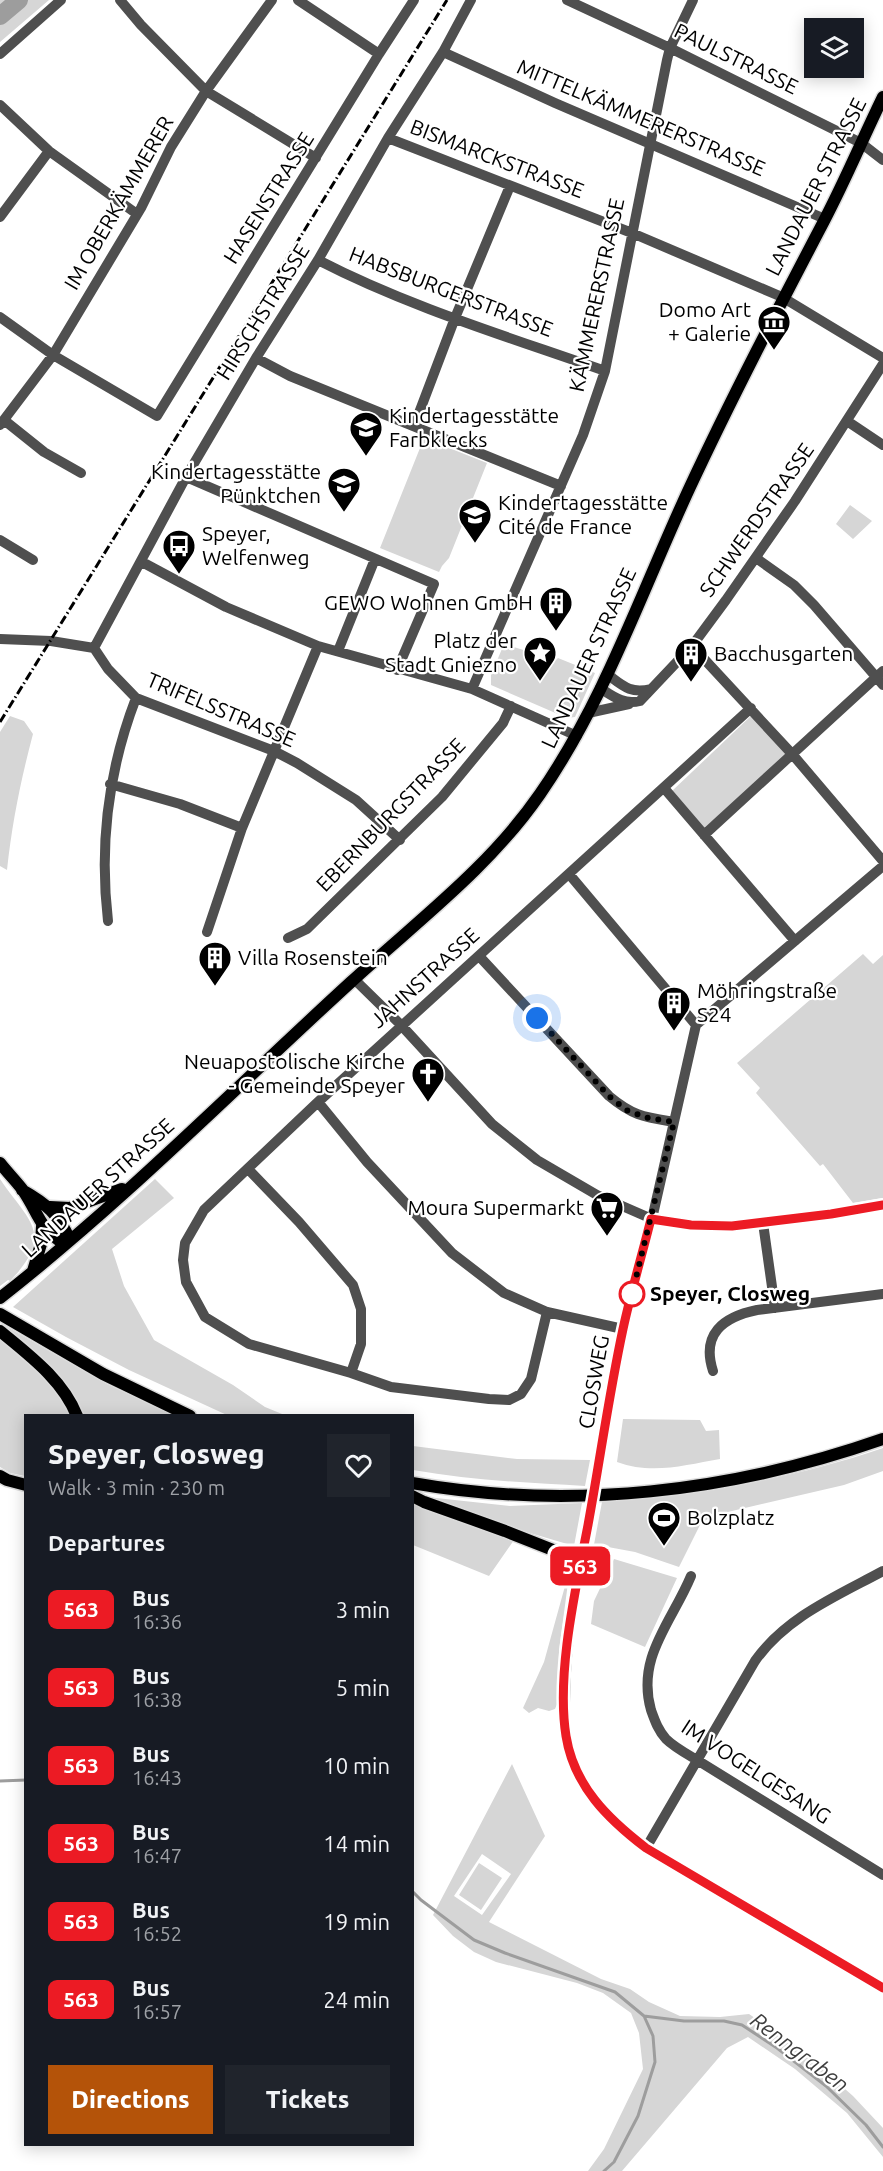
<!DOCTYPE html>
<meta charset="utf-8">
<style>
body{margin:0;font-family:Ubuntu,sans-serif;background:#20242c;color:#f1f3f6;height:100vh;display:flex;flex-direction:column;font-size:22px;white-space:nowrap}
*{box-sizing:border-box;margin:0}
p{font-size:20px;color:#9ea1a6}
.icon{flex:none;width:33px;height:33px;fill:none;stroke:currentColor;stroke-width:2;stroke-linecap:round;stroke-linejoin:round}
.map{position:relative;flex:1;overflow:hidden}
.panel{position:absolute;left:24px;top:1414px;width:390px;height:732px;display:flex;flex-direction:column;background:#171b24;border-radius:0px;box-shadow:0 3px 15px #0003}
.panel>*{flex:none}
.badge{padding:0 12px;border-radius:9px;font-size:21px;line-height:39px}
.fabs{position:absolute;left:804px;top:18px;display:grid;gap:12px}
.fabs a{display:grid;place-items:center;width:60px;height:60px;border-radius:0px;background:#171b24;box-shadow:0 3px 15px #0003;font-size:30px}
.you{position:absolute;width:30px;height:30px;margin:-15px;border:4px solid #fff;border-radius:50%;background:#1a73e8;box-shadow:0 0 0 9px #1a73e833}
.map>.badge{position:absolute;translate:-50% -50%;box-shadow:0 0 0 3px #fff}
h2{padding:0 24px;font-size:22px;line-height:54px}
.round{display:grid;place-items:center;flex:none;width:63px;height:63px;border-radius:0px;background:#20242c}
.head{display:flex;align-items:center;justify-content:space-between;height:102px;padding:0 24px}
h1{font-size:28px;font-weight:800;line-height:45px}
.primary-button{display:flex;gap:12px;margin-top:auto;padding:12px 24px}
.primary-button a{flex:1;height:69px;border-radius:0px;background:#b45309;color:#fff;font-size:24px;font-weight:800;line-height:69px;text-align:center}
.primary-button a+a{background:#20242c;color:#f1f3f6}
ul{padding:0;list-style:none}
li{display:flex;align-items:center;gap:18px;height:78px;padding:0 24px}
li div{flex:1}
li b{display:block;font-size:22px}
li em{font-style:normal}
li .badge{min-width:66px;font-weight:700;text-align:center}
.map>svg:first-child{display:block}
</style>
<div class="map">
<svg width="883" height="2171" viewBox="0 0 883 2171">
<rect width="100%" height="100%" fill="#fff"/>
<path fill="#d6d6d6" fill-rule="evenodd" d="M0,0H49L0,42Z
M424,438L487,463L449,558L442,566L439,572L380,548Z
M850,505L872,521L853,539L836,524Z
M504,644L556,660L558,658L595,673L575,717L567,718L491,685V675Z
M752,715L787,755L703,829L672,791Z
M10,716L24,721L33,734C21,779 12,823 7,870L0,866V732Z
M863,954L873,964L883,955V1198L853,1203L823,1164L820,1166L756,1093L760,1088L737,1063Z
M0,1179C28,1221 56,1233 10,1281L8,1280L0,1286Z
M155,1179L174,1198L112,1249L124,1286L154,1340L233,1385L265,1407L287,1416H229L129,1370L66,1337L13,1307Z
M2,1324L107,1384L171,1414L81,1416L0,1325Z
M0,1337C26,1359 59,1383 71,1416H26L25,1476L10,1473L0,1467Z
M623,1419L700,1420L706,1431L719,1430L720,1459C685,1465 652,1475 617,1462Z
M413,1446L517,1459L590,1460L585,1486C528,1483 469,1480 413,1470Z
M883,1448V1471L844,1485L715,1515L701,1523L679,1567L635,1552L608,1547L586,1587L602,1502C699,1495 791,1479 883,1448Z
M427,1497L510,1506L582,1503L574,1546L493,1522Z
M412,1502L514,1540L489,1576L413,1545Z
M614,1559L677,1578L645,1647L591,1624L594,1601Z
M570,1568L559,1650L558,1702L555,1709L549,1711L538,1708L529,1713L523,1708L544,1662Z
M512,1764L545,1836L489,1922L601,1979L630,1989L649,2002L680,2016L720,2017L749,2014L796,2046L853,2096L883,2128V2157L847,2113L795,2069L748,2037L727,2048L622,2171H588L604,2149L643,2069L639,2033L631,2013L603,1993L577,1983L496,1962L474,1952L453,1936L433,1915ZM482,1854L511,1874L482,1915L454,1896Z
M479,1863L502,1878L481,1910L459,1895Z"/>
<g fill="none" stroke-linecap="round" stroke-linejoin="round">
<path stroke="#9d9d9d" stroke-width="3" d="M0,1781L26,1780
M412,1891L421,1900L474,1940L505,1953L615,1992L644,2016L653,2036L655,2062L638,2116L614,2162L604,2171
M644,2016L684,2021H724L742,2025L777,2048L826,2086L866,2125L883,2147"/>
<path stroke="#9d9d9d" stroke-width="18" d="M0,16L19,0"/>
<g stroke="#dbdbdb" stroke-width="15">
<path id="major" d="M0,1163C7,1172 15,1180 22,1189C39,1213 37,1226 64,1244
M22,1190C47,1204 58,1214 70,1240
M50,1207L70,1208L122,1189
M33,1271L41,1244L42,1226
M0,1298C124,1201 235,1088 351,982C416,922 489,868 540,794C605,700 642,590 690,487C732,397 778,309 824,221C845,181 863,138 883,97
M0,1314L103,1374L190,1416
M0,1331C29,1355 63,1380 77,1416
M0,1476L7,1480L26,1485
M412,1483C571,1511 732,1492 883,1439
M412,1496L424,1502L505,1531L581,1561"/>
</g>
<path stroke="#4f4f4f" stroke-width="10" d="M120,0L141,25L206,91L316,158
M298,0L379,54
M567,0L670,48L861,143L883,160
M443,52L555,103L825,219
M0,54L61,0
M0,105L49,151L137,214
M388,138L632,233L782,297L883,358
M0,217L49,151
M318,260C409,307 509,337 605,371
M0,317L53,355L157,416L379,54L414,0
M256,358L290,376L561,486
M4,420L44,452L81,473
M847,421L883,445
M0,425L53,355L141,208L171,147L206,91L272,0
M414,426L455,318L510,186
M186,477L434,584L397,670
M0,540L33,560
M756,558L794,585L814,605L883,685
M142,562L226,607L318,646L472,689L577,736
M0,639L51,641L94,648
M692,646L793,755L883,861
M94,648L186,477L256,358L318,260L388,138L443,52L471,0
M94,648L108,669L136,698L274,751L297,763L356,800L400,840
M338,651L375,559
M607,674C623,686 630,694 651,689
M600,688C614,697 624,705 640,701L692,646L726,600L795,501L883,364
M472,689L583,435L605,371L667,60L670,48L693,0
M588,713L629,704
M110,784L180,804L242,828
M664,788L795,941
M704,835L883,671
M569,874L696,1025
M108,921C99,844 108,771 136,698
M207,932L242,828L318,646
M288,938L307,929L442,797L503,723L511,706
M479,956L609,1096C633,1116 644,1117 674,1122
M354,979L401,1025L492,1124L537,1160L597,1195L652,1219L691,1225L732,1226L831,1214L883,1206
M696,1025L883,866
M318,1102L367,1162L452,1253L504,1293L547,1312L623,1329
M248,1169L299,1222L353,1285L361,1309V1344L351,1373
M763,1223L775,1308
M547,1312L531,1379L521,1394L509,1400L489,1399L391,1387L351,1373L249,1344L205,1317L186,1282L183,1260L185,1243L204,1210L318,1102L751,708
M713,1371C701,1334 723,1317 757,1310L883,1294
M599,1461L623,1329L652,1219L696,1025
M588,1526C576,1584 565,1643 565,1703C565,1715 564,1728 567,1739C573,1764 585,1789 601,1809C613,1824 630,1836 646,1848L883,1988
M691,1576C672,1622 636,1657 651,1710C655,1721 658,1730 666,1739C674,1747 687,1754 697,1760L883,1875
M646,1848L755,1661C786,1617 837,1596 883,1571"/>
<use href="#major" stroke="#000" stroke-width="12"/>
<path stroke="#000" stroke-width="3" stroke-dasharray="9 3 1.5 3" stroke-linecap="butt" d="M0,722L447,0"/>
<path stroke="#4f4f4f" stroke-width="10" d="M588,1526L599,1461"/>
</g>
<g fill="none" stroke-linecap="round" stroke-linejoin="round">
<g stroke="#fff" stroke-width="14">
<path id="line" d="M883,1205L831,1214L732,1226L691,1225L651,1219C642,1255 631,1292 623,1329C609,1394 600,1460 588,1525C576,1588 556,1673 566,1736C574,1786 608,1819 646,1848L883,1988"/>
</g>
<use href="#line" stroke="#ec1b24" stroke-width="9"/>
<path stroke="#000" stroke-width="6" stroke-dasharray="0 10.8" d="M537,1018L609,1096L626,1110L648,1118L674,1122L632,1294"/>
</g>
<defs>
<g id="museum-pin" transform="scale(1.725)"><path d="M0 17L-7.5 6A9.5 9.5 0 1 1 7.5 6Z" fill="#000" stroke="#fff"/><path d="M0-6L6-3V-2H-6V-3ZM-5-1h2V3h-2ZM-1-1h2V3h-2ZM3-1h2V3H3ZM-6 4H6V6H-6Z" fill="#fff"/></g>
<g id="school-pin" transform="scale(1.725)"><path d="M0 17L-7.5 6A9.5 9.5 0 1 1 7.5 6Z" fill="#000" stroke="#fff"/><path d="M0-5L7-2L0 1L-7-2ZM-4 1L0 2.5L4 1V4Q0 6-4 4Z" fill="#fff"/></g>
<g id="bus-pin" transform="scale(1.725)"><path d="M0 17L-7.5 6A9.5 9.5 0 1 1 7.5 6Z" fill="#000" stroke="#fff"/><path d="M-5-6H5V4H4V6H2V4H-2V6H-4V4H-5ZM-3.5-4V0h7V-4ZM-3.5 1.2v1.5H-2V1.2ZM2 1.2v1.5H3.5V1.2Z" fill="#fff"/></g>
<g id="building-pin" transform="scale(1.725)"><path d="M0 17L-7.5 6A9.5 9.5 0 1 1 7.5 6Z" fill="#000" stroke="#fff"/><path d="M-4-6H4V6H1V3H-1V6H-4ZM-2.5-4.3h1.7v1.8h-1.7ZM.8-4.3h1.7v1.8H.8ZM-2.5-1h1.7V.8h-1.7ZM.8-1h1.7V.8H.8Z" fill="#fff"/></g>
<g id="sight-pin" transform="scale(1.725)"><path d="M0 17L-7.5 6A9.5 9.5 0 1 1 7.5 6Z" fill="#000" stroke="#fff"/><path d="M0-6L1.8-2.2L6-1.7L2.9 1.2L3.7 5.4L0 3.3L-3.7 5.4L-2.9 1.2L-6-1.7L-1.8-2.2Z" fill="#fff"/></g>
<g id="church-pin" transform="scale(1.725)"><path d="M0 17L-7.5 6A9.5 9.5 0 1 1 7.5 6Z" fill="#000" stroke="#fff"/><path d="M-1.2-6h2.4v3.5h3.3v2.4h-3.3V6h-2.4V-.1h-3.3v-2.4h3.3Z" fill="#fff"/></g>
<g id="supermarket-pin" transform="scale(1.725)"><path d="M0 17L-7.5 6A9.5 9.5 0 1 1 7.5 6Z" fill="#000" stroke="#fff"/><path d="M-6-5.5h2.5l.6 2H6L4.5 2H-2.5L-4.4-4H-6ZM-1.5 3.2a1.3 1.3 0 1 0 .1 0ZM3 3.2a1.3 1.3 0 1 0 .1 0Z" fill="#fff"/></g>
<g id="stadium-pin" transform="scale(1.725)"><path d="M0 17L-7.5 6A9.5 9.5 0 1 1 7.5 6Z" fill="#000" stroke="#fff"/><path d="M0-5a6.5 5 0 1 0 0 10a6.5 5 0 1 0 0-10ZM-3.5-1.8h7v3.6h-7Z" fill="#fff"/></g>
</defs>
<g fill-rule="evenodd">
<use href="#museum-pin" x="774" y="322"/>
<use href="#school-pin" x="366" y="428"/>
<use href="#school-pin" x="344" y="484"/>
<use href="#school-pin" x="475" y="515"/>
<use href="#bus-pin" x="179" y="546"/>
<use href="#building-pin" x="556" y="603"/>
<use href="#sight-pin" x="540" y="653"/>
<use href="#building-pin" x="691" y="654"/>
<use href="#building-pin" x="215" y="958"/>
<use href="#building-pin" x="674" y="1003"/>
<use href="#church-pin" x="428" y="1074"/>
<use href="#supermarket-pin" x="607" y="1208"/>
<use href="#stadium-pin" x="664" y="1518"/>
</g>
<circle fill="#fff" stroke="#ec1b24" stroke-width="3" cx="632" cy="1294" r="12"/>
<g text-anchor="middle" stroke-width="4.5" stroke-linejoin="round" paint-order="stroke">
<g font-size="21" fill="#000" stroke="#fff">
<text transform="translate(736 59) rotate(26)" y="7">PAULSTRASSE</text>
<text transform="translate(641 118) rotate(23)" y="7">MITTELKÄMMERERSTRASSE</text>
<text transform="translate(497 159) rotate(21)" y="7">BISMARCKSTRASSE</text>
<text transform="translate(816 187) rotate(-63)" y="7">LANDAUER STRASSE</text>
<text transform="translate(269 198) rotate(-58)" y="7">HASENSTRASSE</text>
<text transform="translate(119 203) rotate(-60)" y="7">IM OBERKÄMMERER</text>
<text transform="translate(451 292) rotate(21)" y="7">HABSBURGERSTRASSE</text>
<text transform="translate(597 295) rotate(-78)" y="7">KÄMMERERSTRASSE</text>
<text transform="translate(263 312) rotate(-58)" y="7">HIRSCHSTRASSE</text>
<text transform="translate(757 520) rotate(-55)" y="7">SCHWERDSTRASSE</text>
<text transform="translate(589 658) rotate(-65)" y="7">LANDAUER STRASSE</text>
<text transform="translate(221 710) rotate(23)" y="7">TRIFELSSTRASSE</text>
<text transform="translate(391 815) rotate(-46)" y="7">EBERNBURGSTRASSE</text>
<text transform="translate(425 978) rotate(-42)" y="7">JAHNSTRASSE</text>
<text transform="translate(98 1188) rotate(-42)" y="7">LANDAUER STRASSE</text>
<text transform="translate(594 1382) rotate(-80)" y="7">CLOSWEG</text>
<text transform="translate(756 1772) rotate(33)" y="7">IM VOGELGESANG</text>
</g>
<g font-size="21" fill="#000" stroke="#fff" text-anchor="start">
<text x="751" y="317" text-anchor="end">Domo Art<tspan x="751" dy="24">+ Galerie</tspan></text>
<text x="389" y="423">Kindertagesstätte<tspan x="389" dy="24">Farbklecks</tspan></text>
<text x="321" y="479" text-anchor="end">Kindertagesstätte<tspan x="321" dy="24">Pünktchen</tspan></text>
<text x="498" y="510">Kindertagesstätte<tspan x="498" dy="24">Cité de France</tspan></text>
<text x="202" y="541">Speyer,<tspan x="202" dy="24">Welfenweg</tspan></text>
<text x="533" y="610" text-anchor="end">GEWO Wohnen GmbH</text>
<text x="517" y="648" text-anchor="end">Platz der<tspan x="517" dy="24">Stadt Gniezno</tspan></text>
<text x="714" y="661">Bacchusgarten</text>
<text x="238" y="965">Villa Rosenstein</text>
<text x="697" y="998">Möhringstraße<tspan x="697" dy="24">S24</tspan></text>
<text x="405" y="1069" text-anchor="end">Neuapostolische Kirche<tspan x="405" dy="24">- Gemeinde Speyer</tspan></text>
<text x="584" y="1215" text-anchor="end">Moura Supermarkt</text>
<text x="687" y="1525">Bolzplatz</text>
</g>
<g font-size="21" font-weight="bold" fill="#000" stroke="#fff" text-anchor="start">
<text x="650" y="1301">Speyer, Closweg</text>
</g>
<g font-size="22" font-style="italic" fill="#3e3e3e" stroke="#fff">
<text transform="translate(800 2052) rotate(37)" y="8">Renngraben</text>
</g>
</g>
</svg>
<div class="fabs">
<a><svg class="icon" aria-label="layers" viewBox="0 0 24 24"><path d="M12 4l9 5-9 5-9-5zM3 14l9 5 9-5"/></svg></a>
</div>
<div class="you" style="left:537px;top:1018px"></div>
<b class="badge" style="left:580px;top:1566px;background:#ec1b24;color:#fff">563</b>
<section class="panel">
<div class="head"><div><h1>Speyer, Closweg</h1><p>Walk · 3 min · 230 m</p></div><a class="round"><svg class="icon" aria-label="heart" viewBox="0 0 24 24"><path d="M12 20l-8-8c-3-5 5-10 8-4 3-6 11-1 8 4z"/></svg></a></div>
<h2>Departures</h2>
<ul>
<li><span class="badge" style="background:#ec1b24;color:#fff">563</span><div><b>Bus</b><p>16:36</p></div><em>3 min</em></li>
<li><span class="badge" style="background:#ec1b24;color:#fff">563</span><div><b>Bus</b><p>16:38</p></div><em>5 min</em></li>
<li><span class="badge" style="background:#ec1b24;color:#fff">563</span><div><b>Bus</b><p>16:43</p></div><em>10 min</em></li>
<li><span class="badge" style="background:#ec1b24;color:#fff">563</span><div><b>Bus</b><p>16:47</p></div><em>14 min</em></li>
<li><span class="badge" style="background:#ec1b24;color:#fff">563</span><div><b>Bus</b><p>16:52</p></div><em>19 min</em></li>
<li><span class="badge" style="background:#ec1b24;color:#fff">563</span><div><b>Bus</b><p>16:57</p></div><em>24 min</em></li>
</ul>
<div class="primary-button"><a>Directions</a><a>Tickets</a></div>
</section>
</div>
